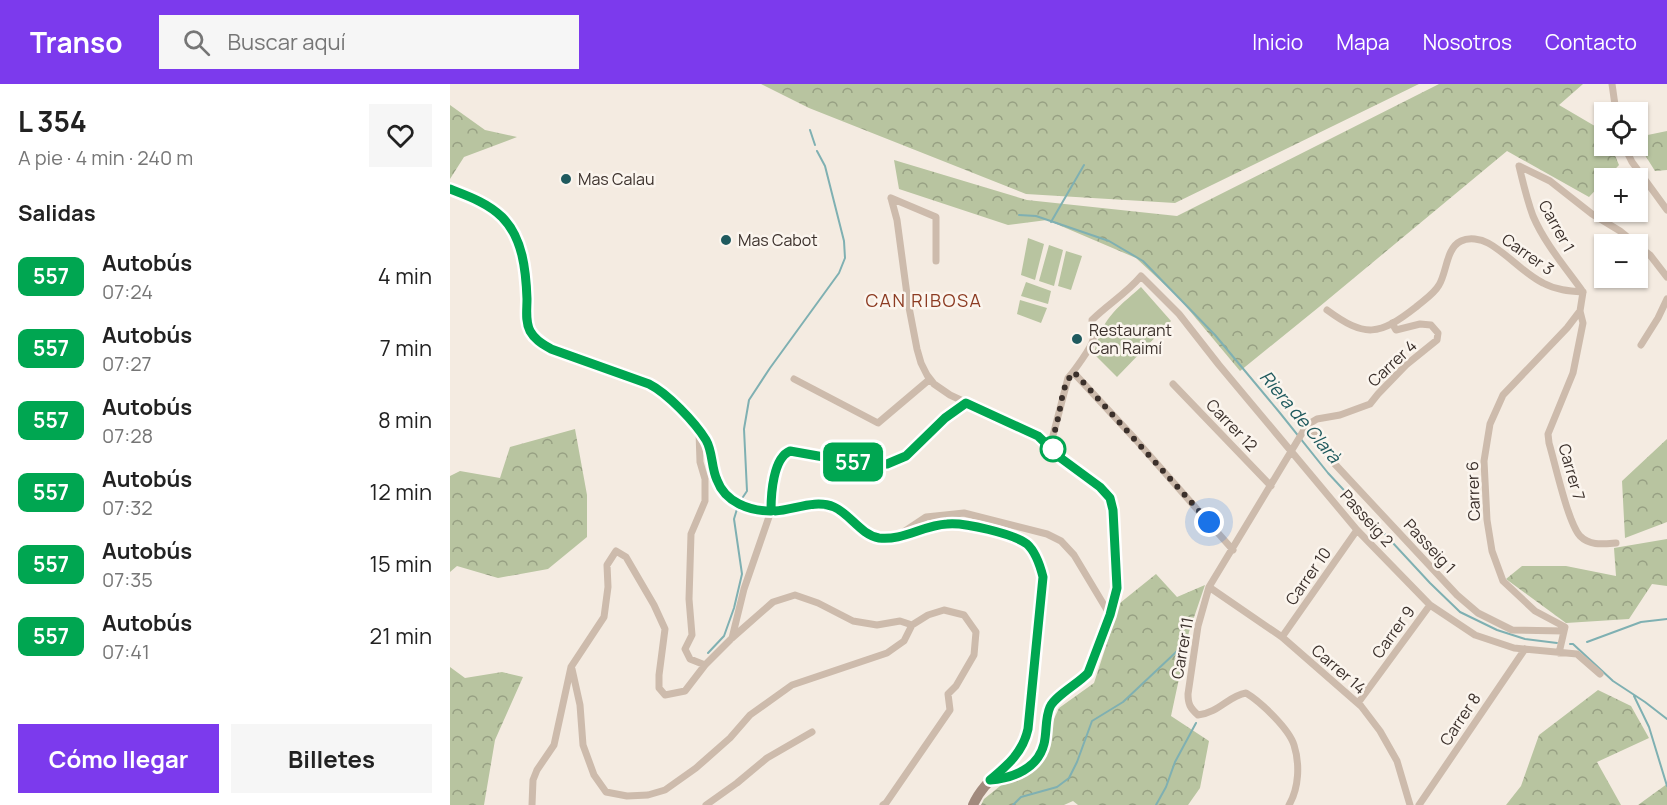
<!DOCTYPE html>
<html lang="es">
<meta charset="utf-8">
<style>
body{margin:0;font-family:Manrope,sans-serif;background:#f6f6f6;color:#222;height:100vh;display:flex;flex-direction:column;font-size:22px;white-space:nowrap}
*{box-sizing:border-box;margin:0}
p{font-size:20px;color:#767676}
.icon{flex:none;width:33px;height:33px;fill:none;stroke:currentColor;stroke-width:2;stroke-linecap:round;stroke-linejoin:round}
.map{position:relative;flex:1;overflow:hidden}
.details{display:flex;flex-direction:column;background:#fff;width:450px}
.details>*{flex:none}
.badge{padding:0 12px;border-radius:9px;font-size:21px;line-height:39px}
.fabs{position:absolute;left:1144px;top:18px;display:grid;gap:12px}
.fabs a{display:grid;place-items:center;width:54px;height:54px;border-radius:0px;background:#fff;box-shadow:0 2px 4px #0004;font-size:30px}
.you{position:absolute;width:30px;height:30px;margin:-15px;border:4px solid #fff;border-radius:50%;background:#1a73e8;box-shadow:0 0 0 9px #1a73e833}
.map>.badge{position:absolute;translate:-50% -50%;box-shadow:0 0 0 3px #fff}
h2{padding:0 18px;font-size:22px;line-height:54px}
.round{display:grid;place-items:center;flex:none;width:63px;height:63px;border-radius:0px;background:#f6f6f6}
.head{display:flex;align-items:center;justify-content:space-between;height:102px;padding:0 18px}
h1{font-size:28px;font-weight:700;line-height:45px}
.button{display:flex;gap:12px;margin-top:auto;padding:12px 18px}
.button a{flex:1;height:69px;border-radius:0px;background:#7c3aed;color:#fff;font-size:24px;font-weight:700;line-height:69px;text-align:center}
.button a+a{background:#f6f6f6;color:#222}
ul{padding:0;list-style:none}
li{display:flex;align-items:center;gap:18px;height:72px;padding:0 18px}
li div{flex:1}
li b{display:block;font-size:22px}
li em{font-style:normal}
li .badge{min-width:66px;font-weight:700;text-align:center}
header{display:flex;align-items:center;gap:36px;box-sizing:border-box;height:84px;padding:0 30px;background:#7c3aed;color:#fff}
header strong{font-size:28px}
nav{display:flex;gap:33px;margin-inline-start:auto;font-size:21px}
.search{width:420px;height:54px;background:#f6f6f6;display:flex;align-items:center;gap:15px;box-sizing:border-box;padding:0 21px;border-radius:0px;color:#767676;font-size:22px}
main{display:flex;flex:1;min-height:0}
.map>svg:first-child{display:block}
</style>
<header>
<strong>Transo</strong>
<div class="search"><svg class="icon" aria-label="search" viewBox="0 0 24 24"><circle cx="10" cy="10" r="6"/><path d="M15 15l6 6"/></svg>Buscar aquí</div>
<nav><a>Inicio</a><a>Mapa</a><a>Nosotros</a><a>Contacto</a></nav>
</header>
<main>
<section class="details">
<div class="head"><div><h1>L 354</h1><p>A pie · 4 min · 240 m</p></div><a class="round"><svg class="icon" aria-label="heart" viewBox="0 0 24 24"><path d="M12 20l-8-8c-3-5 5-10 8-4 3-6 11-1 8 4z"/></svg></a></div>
<h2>Salidas</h2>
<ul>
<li><span class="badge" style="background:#00a651;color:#fff">557</span><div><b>Autobús</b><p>07:24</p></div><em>4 min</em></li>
<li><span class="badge" style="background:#00a651;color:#fff">557</span><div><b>Autobús</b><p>07:27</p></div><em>7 min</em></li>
<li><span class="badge" style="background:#00a651;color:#fff">557</span><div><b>Autobús</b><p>07:28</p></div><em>8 min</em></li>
<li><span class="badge" style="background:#00a651;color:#fff">557</span><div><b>Autobús</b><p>07:32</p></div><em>12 min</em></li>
<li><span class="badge" style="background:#00a651;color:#fff">557</span><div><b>Autobús</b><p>07:35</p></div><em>15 min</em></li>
<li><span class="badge" style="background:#00a651;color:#fff">557</span><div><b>Autobús</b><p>07:41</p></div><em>21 min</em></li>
</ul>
<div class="button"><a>Cómo llegar</a><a>Billetes</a></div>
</section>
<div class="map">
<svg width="1217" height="721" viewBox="0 0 1217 721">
<defs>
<pattern id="forest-crowns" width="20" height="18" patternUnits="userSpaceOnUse" patternTransform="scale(1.5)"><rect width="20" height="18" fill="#b8c4a0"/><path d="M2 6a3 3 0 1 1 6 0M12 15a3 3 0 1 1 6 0" fill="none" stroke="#97a083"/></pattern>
</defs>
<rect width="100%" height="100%" fill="#f4ebe1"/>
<path fill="#b8c4a0" d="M578,154L594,160L585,196L571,191Z
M599,161L613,166L604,202L589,197Z
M616,167L632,172L621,206L608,202Z
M576,198L601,207L598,220L571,212Z
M691,203L721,237L667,293L644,270C652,234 665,226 691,203Z
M570,216L597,224L591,239L567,230Z"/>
<path fill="url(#forest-crowns)" d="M311,0H969L725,119L576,110L359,24Z
M989,0H1133L1109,21L1155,48V62H1161L1169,81L1139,113L1057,67L869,223L790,287L729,214L686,174L597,136L558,141L449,105L444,76L577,116L727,132Z
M0,21L35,46L67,53L14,73L0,95Z
M1217,47V86L1205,87L1188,60V53Z
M125,345L137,411V453L98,485L48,494L7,482L0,488V392L10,387L50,394L60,363Z
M1217,355V438L1175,454L1172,397Z
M1217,455V502L1202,500L1179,535L1116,539L1056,495L1072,482H1116L1166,492L1164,464Z
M706,490L727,513L755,501L739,548L721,632L759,657L750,704L738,721H628L623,717L614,721H531L534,715L560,694L592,661L609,624L644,599L670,519Z
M0,583L15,594L52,588L73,593L45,656L34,721H0Z
M1148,606L1181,622L1199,654L1147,678L1171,721H1056L1071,702L1089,651Z
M1217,700V721H1188Z"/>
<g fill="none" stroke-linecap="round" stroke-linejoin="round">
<path stroke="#7fb0b2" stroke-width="2" d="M360,46L365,61
M569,131L586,132L659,157L693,177L765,251L830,329L878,389L980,499L1010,528L1047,546L1075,555L1107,559
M601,138L634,81
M293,413L297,407L294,345L299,316L320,284L389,189L395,174L394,157L375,82L367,67
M1137,558L1191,538L1217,535
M1120,560H1123L1163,597L1195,618L1217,635
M258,569L274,552L284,524L292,490L284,435L287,425
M1184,612L1199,643L1217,702
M563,721L571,713L607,703L619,694L627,678L642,637L673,618L741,554
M706,721L716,703L725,678L746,639"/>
<path stroke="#cdbbac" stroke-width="7" d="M1162,0L1166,28
M1174,62L1182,78L1217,126
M441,114L447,136L458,218L467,265L471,279L477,291L484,300L500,311L588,352L612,375L650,403L660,414L663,426L667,504L660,531L643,578L638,589L632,596L616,607L600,621L595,659L589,674L577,685L553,695L540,696
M441,114L486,133V177
M1188,162L1200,171L1217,193
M1133,208C1116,184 1095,160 1083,132C1077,116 1073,99 1069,82L1100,97L1142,130L1170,147L1186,160
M877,226C915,254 929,252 966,223C974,216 984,210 989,201C997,188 996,164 1011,157C1019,153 1031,155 1038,159C1058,170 1073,189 1093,199C1106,206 1119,207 1133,208
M1130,227L1133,239L1123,289L1098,350L1099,359C1105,379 1118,439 1130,452C1140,462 1153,460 1166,459
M1191,261L1208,234L1217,215
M623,288L686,356L783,466
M344,295L428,339L480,295
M723,300L821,402
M858,341L882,377L1007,511L1028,529L1062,546L1114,547
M249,348L250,378L255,395V417L241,450L239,515L242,551L235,565L240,575L255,581
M600,363L618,294C624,287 641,264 643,256C644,250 643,243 642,236C657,221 677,209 691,192L729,230L769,281L907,446L980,521L1025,551L1064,564L1127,570L1150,590
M452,449L476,433L514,429L597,450L611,457L624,471L660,531
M759,503L832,553L911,622L930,647L947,677L960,721
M832,553L907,446
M282,554L294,505L321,427V410L330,375L333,370L340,367L402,378L423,381L437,380L456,372L495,335L516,319
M1109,569L1115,543L1085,527L1053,497L1042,467L1037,436L1034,377L1040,340L1053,311L1117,244L1130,227L1133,208
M122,585L130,621L133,661L144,691L156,708L177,712L198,711L215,706L246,684L280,654L300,631L342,601L437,569L454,557L462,541
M908,619L980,521
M82,721L83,696L87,686L104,661L121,583L154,533L158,503L157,481L166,467L176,473L204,521L215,545L209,591V604L215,611L235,607L255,581L282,554L323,518L345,511L368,519L403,537L427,541L450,537L462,541L478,531L494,526L514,531L526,548L524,571L506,602L498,610L500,626L436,719L433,721
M256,721L287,699L317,674L362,648
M839,721C849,704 850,680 844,661C839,645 811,618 796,609C778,612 770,628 748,631C740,624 738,620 738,610L748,542L759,503L857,341L867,335L890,331L920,320L928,310L956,281L987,256L988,249L981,241L970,240L946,246L942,239
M969,721L1075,565"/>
<path stroke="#a18a7d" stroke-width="10" d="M0,105C16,111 32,117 45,127C72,148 76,184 77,215C77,226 75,237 80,247C85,256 93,260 101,265L199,300C219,310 253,344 260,366C266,384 264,401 281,415C295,427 320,429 338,426C350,424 361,420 373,421C396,423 406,449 427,453C447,458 474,443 494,440C510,437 564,450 577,461C586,468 590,481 593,493L578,645C569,681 537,689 523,721"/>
</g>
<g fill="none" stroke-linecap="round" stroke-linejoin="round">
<g stroke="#fff" stroke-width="14">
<path id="line" d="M0,105C18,112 38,119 52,133C73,154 76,187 77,215C77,226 75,237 80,247C85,256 93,260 101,265L199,300C217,309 245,338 256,356C263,368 261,383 267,396C275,418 299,427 321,427C321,410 323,374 340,367L402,378L423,381L437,380L456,372L495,334L516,319L588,352L612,375L650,403L660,414L663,426L667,504L660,531L638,589C629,599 605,612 600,623C595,634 597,648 594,660C588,684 564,694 540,696C558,681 573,668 578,645L593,493C590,481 586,468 577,460C564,450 514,438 497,440C474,441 452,457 429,454C411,451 400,430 384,423C365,415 344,426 325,427"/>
</g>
<use href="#line" stroke="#00a651" stroke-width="9"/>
<path stroke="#3b302b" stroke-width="6" stroke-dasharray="0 10.8" d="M603,365L600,363C603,353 606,344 608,334C612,318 612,300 624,288L759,438"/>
</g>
<g fill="#1f5a5e" stroke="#fbf5ee" stroke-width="2">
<circle cx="116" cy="95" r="6"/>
<circle cx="276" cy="156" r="6"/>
<circle cx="627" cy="255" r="6"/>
</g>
<circle fill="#fff" stroke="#00a651" stroke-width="3" cx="603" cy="365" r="12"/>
<g text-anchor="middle" stroke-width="5" stroke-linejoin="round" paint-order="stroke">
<g font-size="16" fill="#3b302b" stroke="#fbf5ee" text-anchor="start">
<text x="128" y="101">Mas Calau</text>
<text x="288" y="162">Mas Cabot</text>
<text x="639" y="252">Restaurant<tspan x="639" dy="18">Can Raimí</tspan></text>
</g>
<g font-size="16" fill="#3b302b" stroke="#fbf5ee">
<text transform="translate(1107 142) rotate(61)" y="6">Carrer 1</text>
<text transform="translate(1078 170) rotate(35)" y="6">Carrer 3</text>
<text transform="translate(942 279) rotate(-43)" y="6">Carrer 4</text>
<text transform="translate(782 341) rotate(46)" y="6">Carrer 12</text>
<text transform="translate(1122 388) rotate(74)" y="6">Carrer 7</text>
<text transform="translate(1023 407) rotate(-92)" y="6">Carrer 6</text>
<text transform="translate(917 434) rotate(48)" y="6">Passeig 2</text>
<text transform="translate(980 462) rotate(47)" y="6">Passeig 1</text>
<text transform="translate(858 492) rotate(-55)" y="6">Carrer 10</text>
<text transform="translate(943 548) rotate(-54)" y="6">Carrer 9</text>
<text transform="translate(732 564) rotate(-80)" y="6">Carrer 11</text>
<text transform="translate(889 585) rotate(41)" y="6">Carrer 14</text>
<text transform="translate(1010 635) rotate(-56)" y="6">Carrer 8</text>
</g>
<g font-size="18" letter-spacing="1.5" fill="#8c3b22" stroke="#fbf5ee">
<text x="474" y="223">CAN RIBOSA</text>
</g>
<g font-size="18" font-style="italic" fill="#1f5a5e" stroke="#fbf5ee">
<text transform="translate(850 333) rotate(50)" y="6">Riera de Clarà</text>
</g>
</g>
</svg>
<div class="fabs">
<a><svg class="icon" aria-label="locate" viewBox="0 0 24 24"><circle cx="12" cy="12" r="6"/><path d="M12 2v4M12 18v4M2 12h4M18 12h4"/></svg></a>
<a>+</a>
<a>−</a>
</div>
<div class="you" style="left:759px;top:438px"></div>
<b class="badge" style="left:403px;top:378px;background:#00a651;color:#fff">557</b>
</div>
</main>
